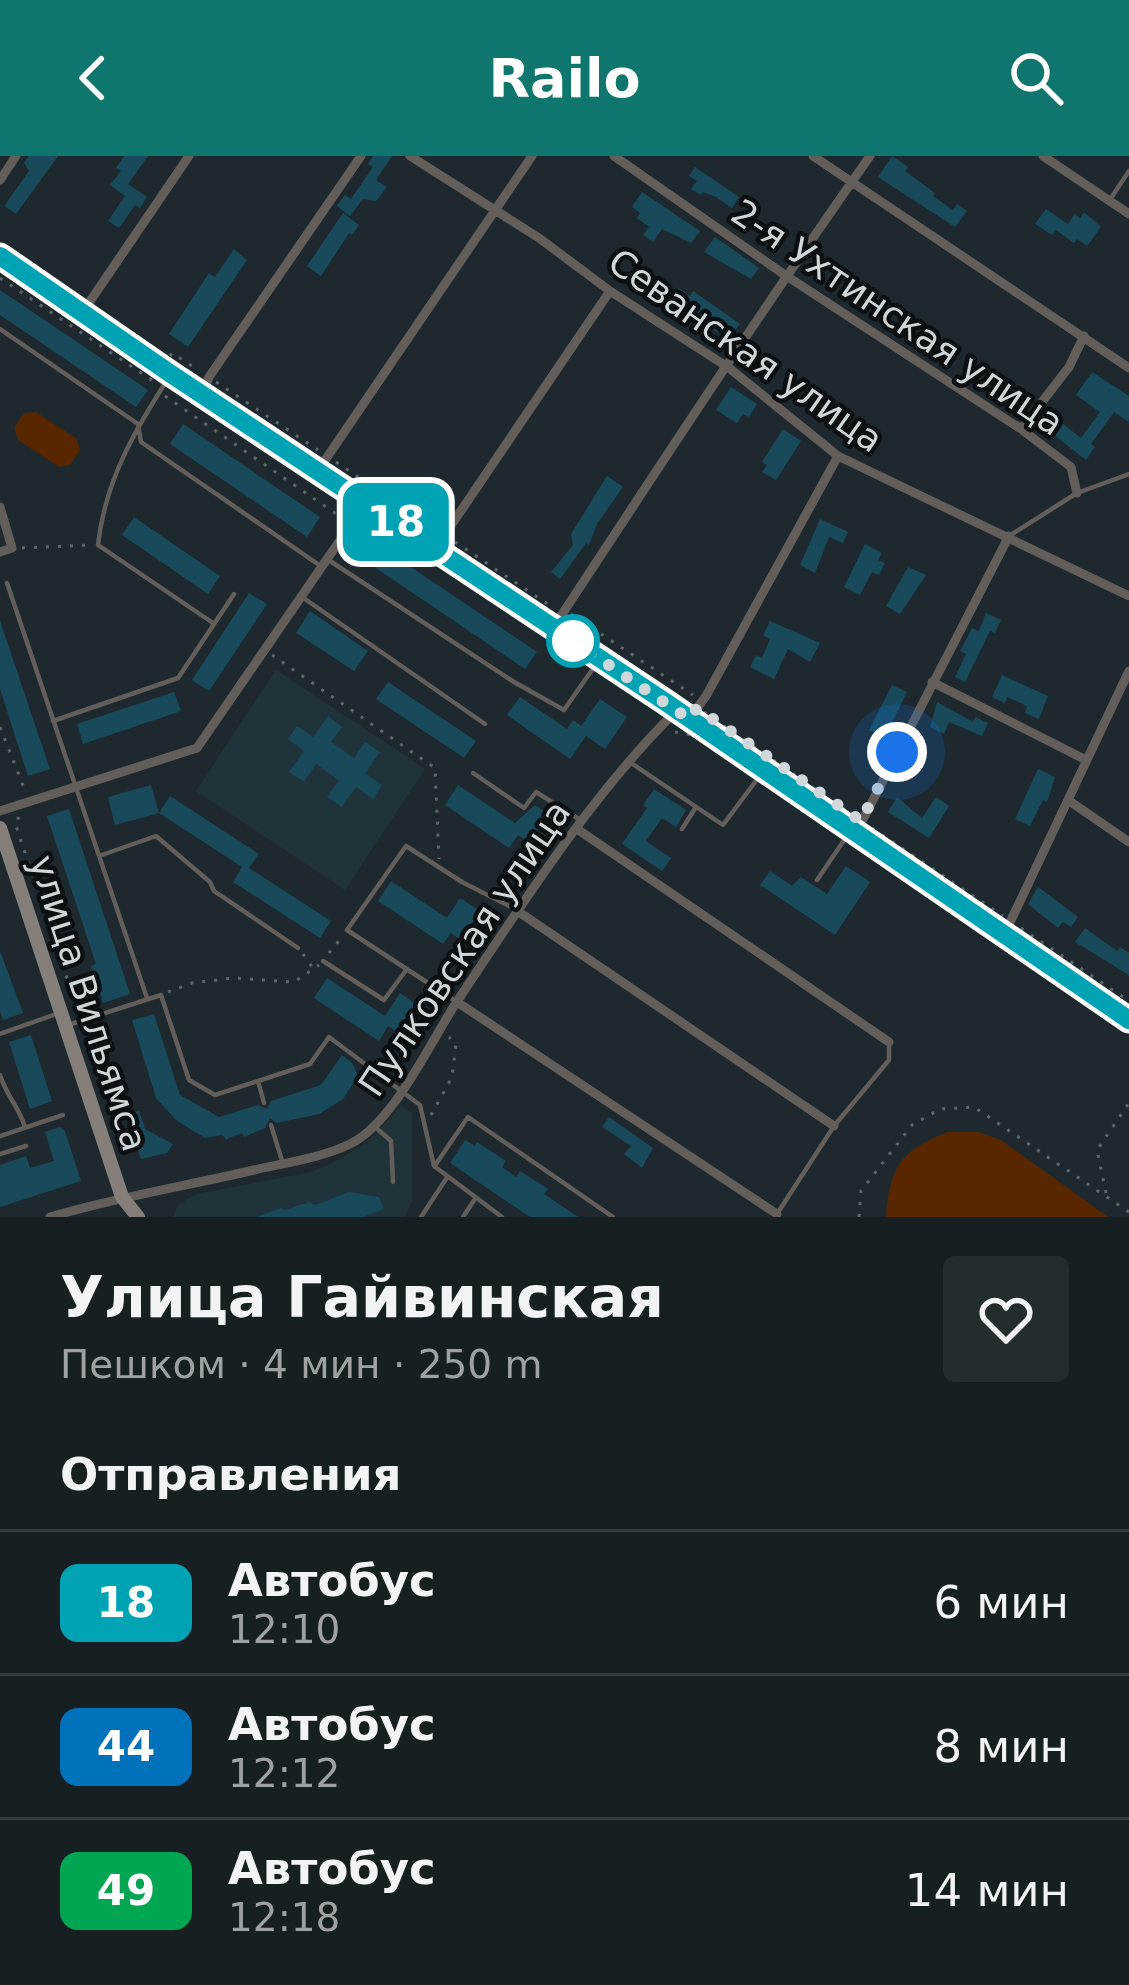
<!DOCTYPE html>
<html lang="ru">
<meta charset="utf-8">
<style>
body{margin:0;font-family:"DejaVu Sans",sans-serif;background:#232c2f;color:#f1f3f6;height:100vh;display:flex;flex-direction:column;font-size:45px;white-space:nowrap}
*{box-sizing:border-box;margin:0}
p{font-size:39px;color:#9ea2a5}
.icon{flex:none;width:66px;height:66px;fill:none;stroke:currentColor;stroke-width:2;stroke-linecap:round;stroke-linejoin:round}
.map{position:relative;height:1061px;overflow:hidden}
.side{display:flex;flex-direction:column;background:#161f22;flex:1}
.side>*{flex:none}
.badge{padding:0 24px;border-radius:18px;font-size:42px;line-height:78px}
.you{position:absolute;width:60px;height:60px;margin:-30px;border:9px solid #fff;border-radius:50%;background:#1a73e8;box-shadow:0 0 0 18px #1a73e833}
.map>.badge{position:absolute;translate:-50% -50%;box-shadow:0 0 0 6px #fff}
h2{padding:0 60px;font-size:45px;line-height:108px}
.round{display:grid;place-items:center;flex:none;width:126px;height:126px;border-radius:12px;background:#232c2f}
.headline{display:flex;align-items:center;justify-content:space-between;height:204px;padding:0 60px}
h1{font-size:57px;font-weight:600;line-height:90px}
ul{padding:0;list-style:none}
li{display:flex;align-items:center;gap:36px;height:144px;padding:0 60px;border-top:3px solid #353d40}
li div{flex:1}
li b{display:block;font-size:45px}
li em{font-style:normal}
li .badge{min-width:132px;font-weight:700;text-align:center}
header{display:flex;justify-content:space-between;align-items:center;height:156px;padding:0 60px;background:#0f766e;color:#fff;font-size:54px;font-weight:600}
.map>svg:first-child{display:block}
</style>
<header><svg class="icon" aria-label="back" viewBox="0 0 24 24"><path d="M15 5l-7 7 7 7"/></svg>Railo<svg class="icon" aria-label="search" viewBox="0 0 24 24"><circle cx="10" cy="10" r="6"/><path d="M15 15l6 6"/></svg></header>
<div class="map">
<svg width="1129" height="1061" viewBox="0 0 1129 1061">
<rect width="100%" height="100%" fill="#1d292e"/>
<path fill="#20333b" d="M276,514L425,613L345,734L196,635Z
M401,950L412,957V1045L405,1061H173L178,1049L196,1038L307,1017L331,1008L368,986Z"/>
<path fill="#582700" d="M36,256L77,283L80,294L70,309L59,311L18,284L14,272L24,257Z
M948,976H979L1001,984L1108,1061H886C889,1011 901,994 948,976Z"/>
<path fill="#194a5c" d="M29,0H58L16,58L4,50L29,15L24,7Z
M124,0H148L128,28L147,41L140,52L135,49L119,72L108,65L125,40L110,29L121,15L116,12Z
M373,0H392L376,24L387,31L376,45L363,43L350,60L337,50L345,39L351,43L373,11L368,8Z
M892,0L908,11L905,15L935,37L933,40L953,54L957,48L967,55L955,71L878,21Z
M695,11L739,41L732,52L716,41L703,36L701,39L691,33L697,25L689,20Z
M642,36L700,75L691,87L662,73L653,86L643,79L649,71L637,62L640,57L632,51Z
M1046,53L1068,68L1075,58L1080,62L1084,56L1101,71L1087,90L1077,83L1074,87L1056,74L1052,79L1035,68Z
M343,57L359,69L352,79L349,77L321,120L307,110Z
M715,81L759,112L751,123L704,96Z
M234,93L247,104L188,191L169,178L209,117L215,121Z
M679,132L690,140L693,135L740,168L728,183L670,146Z
M0,134L148,234L136,251L0,159Z
M1092,216L1129,240V266L1114,256L1091,288L1095,291L1086,304L1041,269L1049,257L1081,282L1100,256L1076,239Z
M731,231L757,248L749,261L743,258L737,267L716,254Z
M183,268L320,361L307,381L170,288Z
M783,273L801,285L776,324L762,316L767,309L762,306Z
M607,320L623,331L597,368L589,389L586,387L560,423L551,416L573,389L571,378Z
M134,361L220,420L208,438L122,379Z
M820,363L848,376L843,387L829,381L815,417L800,409Z
M363,379L537,496L525,513L352,396Z
M865,388L882,397L878,404L885,407L879,419L872,416L860,439L844,431Z
M908,411L926,419L900,458L886,450Z
M249,437L267,448L209,535L192,524Z
M310,455L368,495L354,515L296,477Z
M986,457L1001,464L995,477L990,475L965,526L955,521L966,498L960,495L972,472L979,475Z
M0,465L50,613L28,620L0,533Z
M770,465L820,487L810,506L788,493L774,523L750,511L756,499L762,502L770,483L763,480Z
M1002,519L1048,540L1039,563L1025,557L1027,550L1007,541L1005,547L992,541Z
M388,526L476,585L464,602L376,543Z
M892,529L907,536L885,581L869,574Z
M174,536L181,555L83,588L77,568Z
M520,541L567,573L573,564L581,570L600,543L627,561L605,593L586,580L570,603L507,559Z
M937,546L973,566L975,561L988,567L982,580L949,566L944,578L930,571Z
M328,560L342,571L331,586L354,602L365,586L380,596L365,617L382,629L373,643L356,631L342,651L327,641L339,624L316,608L304,626L289,616L304,595L288,583L297,570L313,581Z
M1038,613L1055,621L1047,646L1043,644L1030,670L1015,663Z
M151,629L159,657L115,669L108,641Z
M458,629L515,667L535,649L549,658L530,687L518,679L509,692L445,649Z
M654,633L686,654L676,671L662,662L646,685L671,702L662,715L622,688L647,652L643,649Z
M170,640L259,698L249,712L331,765L320,782L233,726L242,711L159,657Z
M897,641L922,662L936,641L949,650L929,682L888,656Z
M69,653L130,838L103,847L91,810L96,808L47,660Z
M846,710L870,726L835,779L760,729L770,715L792,730L801,721L827,738Z
M391,725L447,762L460,742L480,755L461,784L451,777L443,788L378,745Z
M1038,731L1078,761L1071,771L1063,766L1058,772L1028,748Z
M1085,772L1117,795L1120,791L1129,797V819L1075,786Z
M0,795L23,857L3,864L0,855Z
M327,822L385,860L400,837L419,850L401,879L388,870L379,885L314,842Z
M154,858L180,939L219,961L258,949L267,953L271,945L321,929L342,899L352,907L358,920L343,943L319,958L277,967L270,962L265,972L244,981L242,977L226,983L222,979L205,982L176,964L156,942L132,864Z
M31,879L52,945L30,953L9,886Z
M139,955L145,973L173,988L167,997L141,1003L127,958Z
M609,961L653,992L642,1012L624,998L631,990L602,971Z
M60,971L65,975L81,1025L0,1051V1009L26,1000L30,1012L54,1005L45,976Z
M465,984L475,990L477,986L506,1005L502,1011L516,1021L520,1015L548,1033L544,1038L578,1061H530L450,1007Z
M349,1036L379,1041L384,1053L363,1061H257L280,1052L285,1054L309,1046L315,1049Z"/>
<g fill="none" stroke-linecap="round" stroke-linejoin="round">
<path stroke="#5d686c" stroke-width="3" stroke-dasharray="3 9" stroke-linecap="butt" d="M0,122L156,227
M170,200L172,197L198,214
M216,226L318,294
M165,240L345,364
M336,306L437,374
M455,386L552,451
M22,392L90,389
M571,458L693,539
M272,499L435,612L439,703
M704,556L854,660
M0,571L26,637
M675,576L696,580
M19,661L15,667L67,822L94,853
M872,672L1003,760
M1021,772L1129,845
M329,797L342,781
M303,798L315,815
M168,836L192,827L233,822L294,826L319,809
M431,959L452,921L456,888L449,881
M1106,1037L1097,994L1129,947
M859,1061L861,1035L912,969L940,953L974,951L1129,1056"/>
<path stroke="#645e5b" stroke-width="4.5" d="M1109,45L1129,15
M0,173L138,268L141,286L322,411
M171,218C136,272 105,324 98,389L213,467
M1009,380L1077,337L1129,318
M327,403L514,526L564,554L599,504
M7,427L147,842
M302,441L485,568
M53,565L178,522L234,438
M631,607L723,669L764,614
M473,617L524,652L536,636L582,665
M682,673L696,651
M99,700L156,680L210,726L214,735L298,792
M817,724L851,674
M323,805L384,844L407,813
M457,846L347,774L406,690L462,726L515,753
M68,869L161,839L189,924L215,939L310,908L329,881L420,949L434,1010L502,1061
M0,878L59,857
M0,919C8,943 18,949 25,971
M258,925L264,947
M271,969L283,1008
M374,970L391,985L393,1026
M0,980L63,959
M0,998L26,990
M436,1008L468,961L613,1061
M777,1058L834,970L889,904V886
M421,1061L446,1023
M463,1061L475,1043"/>
<path stroke="#645e5b" stroke-width="9" d="M410,0L539,82L610,135L729,212L838,300L1129,440
M614,0L785,119L1021,273L1071,311L1077,337
M813,0L1129,212
M1043,0L1129,58
M0,24L16,0
M0,100L664,545L1129,864
M82,157L189,0
M202,239L209,221L361,0
M1021,273L1069,211L1084,180
M317,316L532,0
M0,351L12,392L0,396
M435,393L610,135
M553,472C657,314 761,155 870,0
M932,526L1084,603
M689,563L706,540L838,300
M1068,644L1129,686
M0,655L197,592L365,348
M577,673L889,886
M856,677L1009,380
M519,756L834,970
M1004,779L1129,515
M457,846L777,1058
M50,1061C117,1041 186,1030 254,1014C285,1007 321,1002 350,988C394,967 431,884 458,844C525,744 591,639 677,554"/>
<path stroke="#867e79" stroke-width="14" d="M0,672L122,1041L138,1061"/>
</g>
<g fill="none" stroke-linecap="round" stroke-linejoin="round">
<g stroke="#fff" stroke-width="27">
<path id="line" d="M0,100L171,218L664,545L1129,864"/>
</g>
<use href="#line" stroke="#00a3b4" stroke-width="18"/>
<path stroke="#cfd7da" stroke-width="12" stroke-dasharray="0 21.6" d="M573,485L689,563L697,552L861,665L897,596"/>
</g>
<circle fill="#fff" stroke="#00a3b4" stroke-width="6" cx="573" cy="485" r="24"/>
<g text-anchor="middle" stroke-width="9" stroke-linejoin="round" paint-order="stroke">
<g font-size="36" fill="#cfd7da" stroke="#0c1013">
<text transform="translate(898 161) rotate(34)" y="13">2-я Ухтинская улица</text>
<text transform="translate(746 194) rotate(35)" y="13">Севанская улица</text>
<text transform="translate(464 792) rotate(-56)" y="13">Пулковская улица</text>
<text transform="translate(89 847) rotate(72)" y="13">улица Вильямса</text>
</g>
</g>
</svg>
<div class="you" style="left:897px;top:596px"></div>
<b class="badge" style="left:396px;top:366px;background:#00a3b4;color:#fff">18</b>
</div>
<section class="side">
<div class="headline"><div><h1>Улица Гайвинская</h1><p>Пешком · 4 мин · 250 m</p></div><a class="round"><svg class="icon" aria-label="heart" viewBox="0 0 24 24"><path d="M12 20l-8-8c-3-5 5-10 8-4 3-6 11-1 8 4z"/></svg></a></div>
<h2>Отправления</h2>
<ul>
<li><span class="badge" style="background:#00a3b4;color:#fff">18</span><div><b>Автобус</b><p>12:10</p></div><em>6 мин</em></li>
<li><span class="badge" style="background:#0072bc;color:#fff">44</span><div><b>Автобус</b><p>12:12</p></div><em>8 мин</em></li>
<li><span class="badge" style="background:#00a651;color:#fff">49</span><div><b>Автобус</b><p>12:18</p></div><em>14 мин</em></li>
</ul>
</section>
